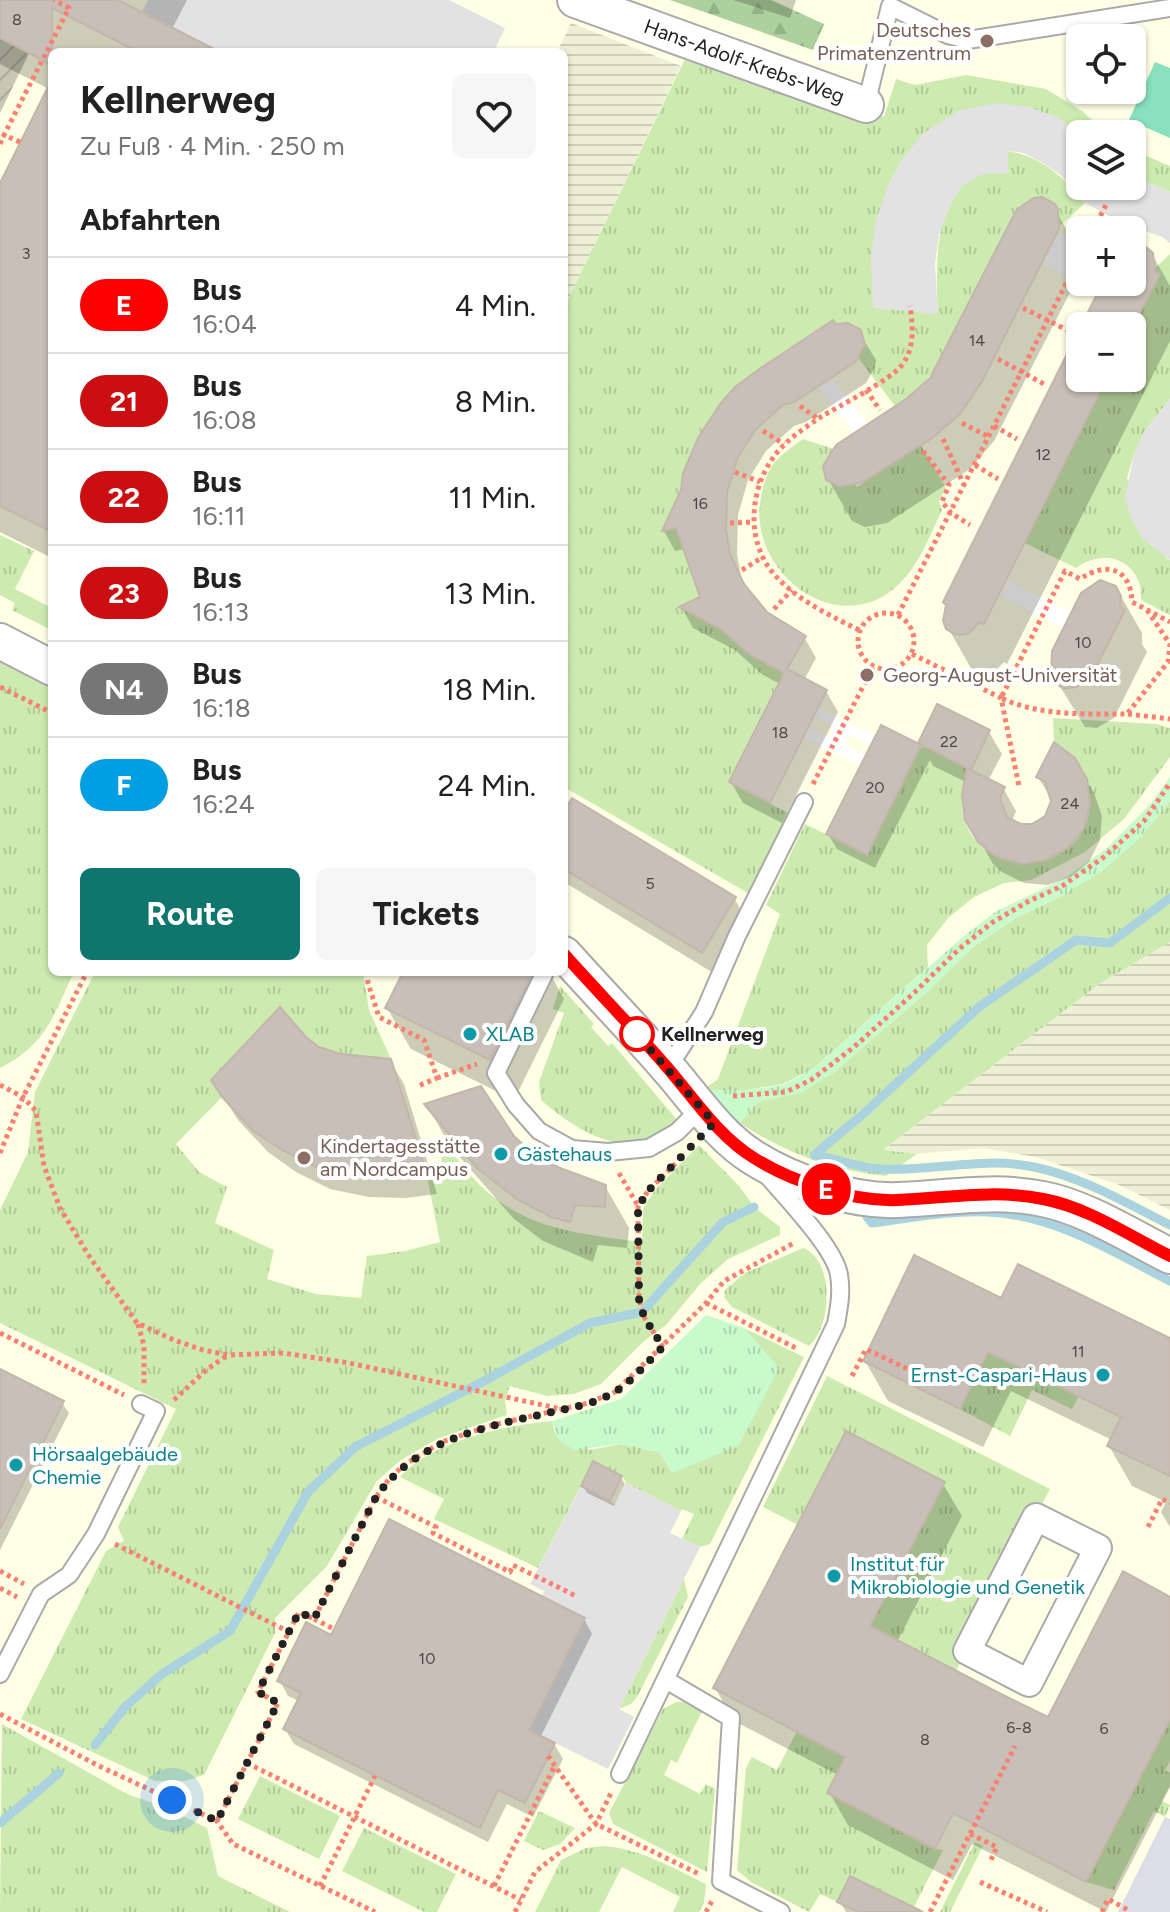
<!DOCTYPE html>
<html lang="de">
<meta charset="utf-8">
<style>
body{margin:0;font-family:Figtree,sans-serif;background:#f6f6f6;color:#222;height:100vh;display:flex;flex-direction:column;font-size:30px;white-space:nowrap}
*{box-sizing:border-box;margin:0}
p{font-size:26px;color:#767676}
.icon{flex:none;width:44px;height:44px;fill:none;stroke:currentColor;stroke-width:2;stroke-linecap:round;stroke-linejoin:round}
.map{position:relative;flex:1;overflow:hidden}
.sheet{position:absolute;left:48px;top:48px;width:520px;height:928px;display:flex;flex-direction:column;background:#fff;border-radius:12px;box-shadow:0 2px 6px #0004}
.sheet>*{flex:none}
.badge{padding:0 16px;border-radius:26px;font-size:28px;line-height:52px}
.controls{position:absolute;left:1066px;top:24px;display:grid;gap:16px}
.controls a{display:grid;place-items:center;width:80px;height:80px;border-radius:12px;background:#fff;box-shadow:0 2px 6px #0004;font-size:40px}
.you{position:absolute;width:40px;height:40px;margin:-20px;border:6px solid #fff;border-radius:50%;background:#1a73e8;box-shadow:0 0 0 12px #1a73e833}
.map>.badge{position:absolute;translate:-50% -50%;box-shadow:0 0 0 4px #fff}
h2{padding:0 32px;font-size:30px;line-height:72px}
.round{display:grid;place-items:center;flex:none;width:84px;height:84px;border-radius:12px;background:#f6f6f6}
.overview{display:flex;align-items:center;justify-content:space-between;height:136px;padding:0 32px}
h1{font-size:38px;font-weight:700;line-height:60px}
.cta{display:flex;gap:16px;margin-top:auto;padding:16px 32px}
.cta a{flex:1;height:92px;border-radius:12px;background:#0f766e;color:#fff;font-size:32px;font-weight:700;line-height:92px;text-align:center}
.cta a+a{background:#f6f6f6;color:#222}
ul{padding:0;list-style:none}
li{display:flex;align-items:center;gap:24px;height:96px;padding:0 32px;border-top:2px solid #e0e0e0}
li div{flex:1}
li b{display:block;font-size:30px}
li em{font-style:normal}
li .badge{min-width:88px;font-weight:700;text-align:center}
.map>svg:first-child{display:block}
</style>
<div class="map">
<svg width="1170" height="1912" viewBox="0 0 1170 1912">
<defs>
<pattern id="construction-furrows" width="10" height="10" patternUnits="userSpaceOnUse" patternTransform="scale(2)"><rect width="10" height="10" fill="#c7c7b4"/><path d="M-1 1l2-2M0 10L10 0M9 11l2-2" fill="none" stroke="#abab9a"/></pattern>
<pattern id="farmland-rules" width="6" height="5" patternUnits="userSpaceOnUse" patternTransform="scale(2)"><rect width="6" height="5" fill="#eef0d5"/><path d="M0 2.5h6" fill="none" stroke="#ccceb7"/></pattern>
<pattern id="grass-tufts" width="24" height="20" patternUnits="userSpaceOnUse" patternTransform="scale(2)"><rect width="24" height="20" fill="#cdebb0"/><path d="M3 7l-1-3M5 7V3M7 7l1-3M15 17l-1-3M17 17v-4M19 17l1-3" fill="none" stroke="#b0c997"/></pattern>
<pattern id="forest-firs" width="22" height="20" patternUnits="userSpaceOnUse" patternTransform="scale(2)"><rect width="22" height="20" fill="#add19e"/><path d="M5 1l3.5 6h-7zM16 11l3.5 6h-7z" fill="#95b388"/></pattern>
<pattern id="park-tufts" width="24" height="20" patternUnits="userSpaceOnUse" patternTransform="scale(2)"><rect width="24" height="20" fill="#c8facc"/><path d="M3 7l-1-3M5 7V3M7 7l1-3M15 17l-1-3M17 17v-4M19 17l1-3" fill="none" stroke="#acd6af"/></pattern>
</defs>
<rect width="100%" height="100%" fill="#f2efe9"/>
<path fill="#ffffe5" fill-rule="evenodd" d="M0,0H1170V1912H0ZM1080,38H1132V90H1080ZM52,52H564V972H52ZM1080,134H1132V186H1080ZM1080,230H1132V282H1080ZM1080,326H1132V378H1080Z"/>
<path fill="url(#construction-furrows)" d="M0,0H55L0,113Z"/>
<path fill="url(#farmland-rules)" d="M571,23L681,66L564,308V52H557Z
M1170,942V1210L1119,1185L1036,1157L982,1148L917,1154L882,1151L1099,984Z"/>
<path fill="url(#grass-tufts)" d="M689,51L884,117L896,79L915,85L966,75L1046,89L1082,111L1107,134H1082L1076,129L923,134L900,163L887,189L938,314C936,272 931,189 983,174C990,172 1001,173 1008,173L1007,151C1042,156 1063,177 1085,203L1061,225L1055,222V204L1042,197L1034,198L1026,207L1019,205L940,363L919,389L895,406L856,355L865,345L861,330L848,323L837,326L833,321L758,370L735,387L720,404L698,438L683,473L681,490L662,530L680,527L682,547L700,597L680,607L721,629L749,654L784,673L729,782L788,813L748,893L564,787V308Z
M1132,150L1170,166V192L1132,176Z
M1170,254V399L1144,432L1134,454L1127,478L1167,559L1170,560V615L1141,600C1141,594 1141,586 1138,580C1126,553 1096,553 1076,568L1025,543L1107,378H1132V328L1159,274L1153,270Z
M803,439L831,448L834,453L823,466L826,480C836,488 841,486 853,482L857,487L920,444L946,488L939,501L942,510C930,535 920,564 899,584C839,643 746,572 761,497C763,486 767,472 774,463C782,454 793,446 803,439Z
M0,535L34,551L15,589L52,608V623L49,629L12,610L15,603L0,595Z
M0,657L52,683V972H74C53,1016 46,1045 0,1068Z
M1053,718L1156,724L1170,728V757L1124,819L1085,852L1031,880L1004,883L974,897L948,918L927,945L928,967L814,1068L783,1084L746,1090H703L718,1079L780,914L766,905L805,824L867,854L922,745L969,769C966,781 961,793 962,805C969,887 1095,879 1090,796C1089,771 1074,753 1054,742Z
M1170,801V942L1099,984L883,1150L917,1154L886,1176C832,1171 785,1153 740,1123L758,1102L833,1073L930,989L973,947L1017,917L1062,896L1139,839Z
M95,972H363L369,1010L391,1059C363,1057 327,1057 306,1036C296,1027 289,1016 280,1007L211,1080L222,1097L176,1144L199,1172L227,1187L215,1223L274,1250L267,1279L316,1294L361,1298L367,1256L405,1251L440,1242L426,1171L441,1174L442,1151L450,1149C503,1226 557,1231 642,1242L643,1208L656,1189L699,1145L740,1187L754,1207L780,1227V1235L728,1259L700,1284L666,1325L644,1341L601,1384L574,1394L547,1396L510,1386L505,1400L507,1415L439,1438L401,1460L377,1481L327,1566L275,1618V1633L204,1775L185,1781H155L21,1719L106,1551L124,1541L118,1527L176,1409L0,1323V1210L28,1152L35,1092Z
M560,986L594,1024L591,1027L608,1046L612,1043L679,1122C671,1127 662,1136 654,1140C615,1156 568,1124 541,1100L539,1082L564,1013L553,1009Z
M803,1248C835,1260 832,1326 809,1346L732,1307L724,1297L725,1290L745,1273Z
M744,1328L804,1357L710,1544L700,1547L682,1539L694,1514L682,1509L681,1511L626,1483L622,1476L594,1461L538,1568L434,1519L444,1499L400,1477C431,1441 506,1425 552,1421L555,1433L590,1450L620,1444L659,1452L672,1472L779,1369Z
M988,1352L1079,1396L1072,1409L1032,1390L1010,1436L960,1409Z
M827,1376L1050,1489L956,1671L870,1626L944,1483L798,1525L763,1507Z
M684,1579L688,1597L637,1697L631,1704L619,1709Z
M676,1702H684L702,1711L677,1763L671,1760L664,1775L700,1794L706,1784L715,1789L707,1872L613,1824L609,1813L663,1709Z
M1170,1720V1761L1165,1771L1170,1772V1785L1162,1801L1170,1805L1165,1817L1154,1811L1114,1890L1086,1882Z
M2,1724L127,1794L167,1808L207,1828L218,1876L290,1912H0Z
M797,1731L855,1738L827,1792L935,1849L943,1850L914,1907L923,1912H858L820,1894L809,1912L751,1882L737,1870L746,1768L752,1757L777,1770Z
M260,1776L340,1816L319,1859L238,1819Z
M539,1811L575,1828L560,1844L543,1850L524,1841Z
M364,1828L456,1874L437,1912H424L342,1871Z
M975,1842L983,1846L950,1912H940Z
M604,1846C641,1849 673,1868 706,1884L704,1903L699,1912H673L680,1897L622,1867L599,1912H535L561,1860L586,1848Z"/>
<path fill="url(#forest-firs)" d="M670,0H771L824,24L813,50Z"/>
<path fill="url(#park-tufts)" d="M1170,777V801L1139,839L1101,872L1062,896L1017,917L973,947L930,989L833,1073L801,1093L758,1102L740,1123L703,1090H746L783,1085L814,1068L965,935L995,912L1065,878L1107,848L1153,801Z
M706,1315L744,1328L779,1368L739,1445L673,1473L659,1452L620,1444L575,1450L559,1441L552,1421L621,1399Z"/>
<path fill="#88e0be" d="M1155,62L1170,68V138L1129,120Z"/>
<path fill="#e2e2e2" d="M148,0H449L505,28L496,47L504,52H220L142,12Z
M998,103L1029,107L1055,116L1082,134L1080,186H1132V176L1170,192V243L1162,237L1121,222L1085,203L1062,176L1043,163L1024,153L1007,151L1009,173L983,174L963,185L952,201L939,234L935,264L938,314L873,308L871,257L876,220L887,189L900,163L922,134L960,110Z
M1170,399V560L1142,538L1131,518L1125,498L1134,454L1144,432Z
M626,1483L681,1511L670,1533L700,1547L619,1709L634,1717L608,1769L529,1730L585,1618L542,1596L544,1591L530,1584L581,1486L615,1504Z"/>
<path fill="#dddde8" d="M1165,1817L1170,1819V1912H1118Z"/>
<path fill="#fff" d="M1057,232L1080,244V282H1103L1098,292L1041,263Z
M831,377L868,424L854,433L818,386Z
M1006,579L1072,613L1064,628L998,595Z
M818,708L875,736L871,745L850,735L844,744L865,756L860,766L803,737L809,727L828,737L834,727L814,716Z"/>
<path fill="#0003" d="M0,0H187L172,29L216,52H52V558L0,532V187L49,89L0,64Z
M733,0H796L790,18Z
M1056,211L1080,253V273L994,441L970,469L887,523L865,527L852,521L828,479L931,379Z
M1132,249L1152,254L1170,286V341L1007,664L1004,662L992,674H978L972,670L948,628L1080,333V378H1132V326L1106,282H1132Z
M848,325L855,327L863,339L876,360L875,367L866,383L806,422L794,426L766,451L748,480L738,515L737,554L741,577L748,592L766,614L804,637L816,658L804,680L826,691L838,712L782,823L743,803L731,782L780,684L763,675L735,650L693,628L682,608L702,598L685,549L675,551L664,531L683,491L835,326Z
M1118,591L1142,633V644L1147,652L1114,718L1097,728L1085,727L1053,675Z
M882,727L923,748L920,743L989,732L1002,754L988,781L1003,788L1016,811L1012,821L1021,826H1032L1046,817L1052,800L1038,777L1080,769L1094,793L1102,816L1100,840L1089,862L1071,877L1048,885L1024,883L1002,872L993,864L967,819L966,782L933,766L930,760L875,868L837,849L828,834Z
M564,815L734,898L747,921L715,974L564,882Z
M405,972H549L564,999L514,1100L411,1049L387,1008Z
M318,1049L341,1055L390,1061L404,1084L437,1194L405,1198L369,1197L330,1189L296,1172L268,1152L238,1120L213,1080Z
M427,1105L512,1137L525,1149L559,1170L605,1186L629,1228L627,1248L598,1245L593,1262L543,1241L514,1219L450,1146Z
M1002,1301L1170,1340V1527L1161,1512L1166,1502L1132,1486L1109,1446L1112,1440L1011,1391L983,1447L888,1401L865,1361Z
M0,1371L62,1403L69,1413L0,1550Z
M621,1478L625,1484L614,1506L587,1493L583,1486Z
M943,1484L962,1516L897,1642L1048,1720L1170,1597V1787L1106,1912L972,1844L953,1880L848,1825L829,1792L838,1775L734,1721L715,1688Z
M584,1619L592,1634L540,1738L554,1744L563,1759L533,1817L507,1804L488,1842L294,1744L285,1729L299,1701L288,1696L280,1681L331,1638Z
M840,1902L910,1912H846Z"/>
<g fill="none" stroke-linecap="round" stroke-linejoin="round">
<path stroke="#aad3df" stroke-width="9" d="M814,1155L861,1116L979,1007L1076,940L1110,943L1170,898
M814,1155C836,1158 857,1168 880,1169C932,1172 982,1156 1034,1167C1082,1177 1126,1203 1170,1225
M867,1217L872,1223C910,1218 950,1210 988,1212C1055,1215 1113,1252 1170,1281
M95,1745L125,1707L162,1674L230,1631L308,1492L355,1447L486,1380L590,1323L642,1312L723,1222L754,1207
M0,1823L59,1773"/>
</g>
<path fill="#c7bfb8" stroke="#c4b6ab" stroke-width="2" d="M0,0H118L220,52H138L52,8V65L0,38Z
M52,79V532L0,506V183Z
M1042,197L1055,204L1058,210L1059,229L981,383L960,414L932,438L863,482L840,487L826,480L823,466L836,445L906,399L930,378L1017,209L1034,198Z
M1132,235L1153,253L1155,272L1160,274L1132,328L1081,326L1103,282H1132Z
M833,320L836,324L848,323L861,330L865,345L855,362L794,402L783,405L755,430L737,459L727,493L726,531L730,554L744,584L767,612L806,636L787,669L827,690L770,803L729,782L784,673L749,654L721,629L679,607L700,597L676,528L662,531L681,490L683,473L698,438L720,404L735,387L758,370Z
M1080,328V378H1107L984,624L980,622L969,633L961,635L953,633L946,629L943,621L946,605L943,602Z
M1100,580L1116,586L1121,596L1120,607L1125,610L1091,677L1076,687L1064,689L1055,683L1051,675L1052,651L1081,593Z
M937,704L990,730L971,770L918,743Z
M881,725L921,745L867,855L826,834Z
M1054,742L1075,758L1087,779L1090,804L1084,828L1068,848L1046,860L1022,864L997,857L978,842L965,820L962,795L967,768L1005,787L1000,798L1007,817L1021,824H1032L1045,816L1051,801L1045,782L1036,777Z
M572,798L736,897L702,953L564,869V811Z
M403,972H533L490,1060L385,1008Z
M280,1007L306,1037L319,1047L341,1054L391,1059L426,1171L391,1176L355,1175L316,1167L282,1150L252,1130L222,1097L211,1080Z
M481,1086L514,1136L526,1147L560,1168L606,1185L605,1207L575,1205L570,1222L551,1217L518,1200L477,1168L424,1104Z
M914,1255L1001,1298L1018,1264L1170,1338V1476L1107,1446L1121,1417L988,1352L960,1409L863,1361Z
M0,1369L64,1401L0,1529Z
M846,1431L945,1482L870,1626L997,1692L1048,1717L1123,1571L1170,1597V1720L1086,1882L953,1813L935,1849L827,1793L845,1757L713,1688Z
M593,1461L622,1476L610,1501L581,1486Z
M389,1519L585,1618L529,1730L555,1743L525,1803L498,1790L480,1828L283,1729L301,1693L277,1681L306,1622L331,1635Z
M850,1876L923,1912H858L837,1902Z"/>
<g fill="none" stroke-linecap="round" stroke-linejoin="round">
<g stroke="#a9a9a9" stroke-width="20">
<path id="service" d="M866,105L890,6L948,35L968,40L1170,8
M545,972L496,1073L516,1105L539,1131L572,1149L608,1152L649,1148L677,1132L701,1108
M668,1068L704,1012L737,936L804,802
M0,1674L41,1594L69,1575L96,1534L156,1411L141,1404
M666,1680L731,1718L721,1881L781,1912
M620,1774L836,1324C839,1308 842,1292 839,1275C835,1248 785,1197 766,1174"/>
</g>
<g stroke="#a9a9a9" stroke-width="30">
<path id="pedestrian" d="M1036,1517L1098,1548L1029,1683L967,1651Z"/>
</g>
<g stroke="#a9a9a9" stroke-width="38">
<g id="minor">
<path id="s1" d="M575,0L866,105"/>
<path d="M0,641L52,668"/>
<path d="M564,954C598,992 633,1028 666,1066C694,1097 718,1136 754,1158C792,1182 852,1202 898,1200C947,1198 994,1189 1043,1199C1085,1207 1132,1237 1170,1256"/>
</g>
</g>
<path stroke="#fa8072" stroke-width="5" stroke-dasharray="4 4" stroke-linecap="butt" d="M20,142L4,135L69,8L54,0
M0,144L4,135
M1093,230L1107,203
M1023,308L1069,331
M998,359L1044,384
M866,390L880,410
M800,406L818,419
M962,423L989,437
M994,426L1017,439
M763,431L784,444
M943,439L964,485
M923,451L949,485L942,502L951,513L970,525
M975,465L998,479
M735,472L760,482
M730,523L754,522
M742,570L763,557
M774,609L792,590
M1147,610L1170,644L1168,662L1127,714C1085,714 1039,716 1001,698L1065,571L1080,579C1106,561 1131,568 1132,602L1170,622
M858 641a28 28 0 1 1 56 0a28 28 0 1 1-56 0Z
M898,615L1080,256
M859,630C829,615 795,599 773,573C742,536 751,476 785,444C795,434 808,426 819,418C837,407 891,380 902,365C915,348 913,326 910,306
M912,654L1001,698L1019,786
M0,687L52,713
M1128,714L1170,719
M813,784L873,667
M367,972L368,983L379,1017L424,1040L437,1078L418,1086
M437,1078L477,1064
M0,1085L23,1097L36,1111L44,1166L60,1208L89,1256L137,1323L174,1340L203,1350L228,1355L283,1353L349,1363L561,1409
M733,1096L786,1092L811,1080L854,1047L915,992L959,949L993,922L1029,901L1062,886L1104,857L1144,821L1170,783
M0,1153L23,1097L87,972
M619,1173L638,1206
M706,1303L798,1349
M138,1324L144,1346V1385
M0,1333L124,1395
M663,1347L644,1317L639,1299L638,1207L648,1191L678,1161
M852,1376L866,1349L926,1378
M174,1400L206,1370L228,1355
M376,1497L436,1527L433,1533L510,1572L513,1565L576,1596
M1148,1527L1162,1499L1170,1503
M115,1544L289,1632
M0,1571L24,1584
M0,1588L17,1597
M314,1619L334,1629
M0,1714L99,1766L217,1821L233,1844L375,1912
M548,1756L596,1824L699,1874
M247,1763L521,1900
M217,1821L278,1703L258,1692L299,1612L314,1619L376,1497L389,1479L404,1465L442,1442L489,1426L588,1403L615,1392L706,1303L724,1281L794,1243
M970,1834L997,1847L990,1862
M980,1882L1047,1912
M320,1886L375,1776
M494,1886L555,1765
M515,1912L535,1872L596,1824L611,1793
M706,1912L713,1899
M930,1912L1015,1746
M1102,1912L1108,1899L1130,1911"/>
<use href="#service" stroke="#fff" stroke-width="16"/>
<use href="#pedestrian" stroke="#fff" stroke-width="26"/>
<use href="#minor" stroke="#fff" stroke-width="34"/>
</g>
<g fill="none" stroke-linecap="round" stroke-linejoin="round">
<g stroke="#fff" stroke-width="18">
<path id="line" d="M564,954C598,992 633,1028 666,1066C693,1097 718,1136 754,1158C792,1182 853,1202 898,1200C947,1198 994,1189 1043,1199C1087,1207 1130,1236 1170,1256"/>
</g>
<use href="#line" stroke="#f00" stroke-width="12"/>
<path stroke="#222" stroke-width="8" stroke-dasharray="0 14.4" d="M172,1800L217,1821L278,1703L258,1692L299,1612L314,1619L376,1497C416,1440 484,1427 548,1413C570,1408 594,1404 613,1393C631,1383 648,1361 663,1347L644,1317L639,1299L638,1207L648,1191L714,1123L637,1034"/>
</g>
<g fill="#8d6e63" stroke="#fff" stroke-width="3">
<circle cx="987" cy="41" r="8"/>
<circle cx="867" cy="675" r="8"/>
<circle cx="304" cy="1158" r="8"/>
</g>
<g fill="#0f9aa8" stroke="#fff" stroke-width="3">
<circle cx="470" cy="1034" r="8"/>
<circle cx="501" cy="1154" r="8"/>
<circle cx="1103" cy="1375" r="8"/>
<circle cx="16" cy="1465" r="8"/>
<circle cx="834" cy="1576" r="8"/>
</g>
<circle fill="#fff" stroke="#f00" stroke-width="4" cx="637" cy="1034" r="16"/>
<g text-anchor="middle" stroke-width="8" stroke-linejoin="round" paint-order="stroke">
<g font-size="16" fill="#4b4948">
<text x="17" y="25">8</text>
<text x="26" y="259">3</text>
<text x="977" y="346">14</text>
<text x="1043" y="460">12</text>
<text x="700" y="509">16</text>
<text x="1083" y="648">10</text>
<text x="780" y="738">18</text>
<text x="949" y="747">22</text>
<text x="875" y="793">20</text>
<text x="1070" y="809">24</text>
<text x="650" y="889">5</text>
<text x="1078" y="1357">11</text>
<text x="427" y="1664">10</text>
<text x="1019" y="1733">6-8</text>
<text x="1104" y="1734">6</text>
<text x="925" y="1745">8</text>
</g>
<g font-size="20" fill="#785e54" stroke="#fff" text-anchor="start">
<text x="971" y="37" text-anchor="end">Deutsches<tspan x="971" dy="23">Primatenzentrum</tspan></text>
<text x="883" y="682">Georg-August-Universität</text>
<text x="320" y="1153">Kindertagesstätte<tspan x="320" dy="23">am Nordcampus</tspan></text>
</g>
<g font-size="20" fill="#222" stroke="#fff">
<text dy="7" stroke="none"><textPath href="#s1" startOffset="180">Hans-Adolf-Krebs-Weg</textPath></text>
</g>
<g font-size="20" fill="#0d838f" stroke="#fff" text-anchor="start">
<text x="486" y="1041">XLAB</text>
<text x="517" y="1161">Gästehaus</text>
<text x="1087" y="1382" text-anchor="end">Ernst-Caspari-Haus</text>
<text x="32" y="1461">Hörsaalgebäude<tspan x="32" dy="23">Chemie</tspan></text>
<text x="850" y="1571">Institut für<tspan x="850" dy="23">Mikrobiologie und Genetik</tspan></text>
</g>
<g font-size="20" font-weight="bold" fill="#222" stroke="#fff" text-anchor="start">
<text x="661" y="1041">Kellnerweg</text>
</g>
</g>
</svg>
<div class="controls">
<a><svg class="icon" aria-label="locate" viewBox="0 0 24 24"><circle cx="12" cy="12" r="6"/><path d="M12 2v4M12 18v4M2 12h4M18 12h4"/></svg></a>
<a><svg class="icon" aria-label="layers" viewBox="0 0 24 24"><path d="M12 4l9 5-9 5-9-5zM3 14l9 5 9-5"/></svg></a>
<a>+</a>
<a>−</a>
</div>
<div class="you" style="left:172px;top:1800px"></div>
<b class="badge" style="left:826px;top:1189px;background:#f00;color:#fff">E</b>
<section class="sheet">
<div class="overview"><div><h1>Kellnerweg</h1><p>Zu Fuß · 4 Min. · 250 m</p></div><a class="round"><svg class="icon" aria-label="heart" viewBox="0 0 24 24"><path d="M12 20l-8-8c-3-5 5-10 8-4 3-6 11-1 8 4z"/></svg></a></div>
<h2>Abfahrten</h2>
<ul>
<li><span class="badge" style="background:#f00;color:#fff">E</span><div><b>Bus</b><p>16:04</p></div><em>4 Min.</em></li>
<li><span class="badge" style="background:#cb0e11;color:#fff">21</span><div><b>Bus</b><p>16:08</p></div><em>8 Min.</em></li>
<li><span class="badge" style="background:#cb0e11;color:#fff">22</span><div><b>Bus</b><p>16:11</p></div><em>11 Min.</em></li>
<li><span class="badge" style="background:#cb0e11;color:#fff">23</span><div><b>Bus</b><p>16:13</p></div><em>13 Min.</em></li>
<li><span class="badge" style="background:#767676;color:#fff">N4</span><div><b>Bus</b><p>16:18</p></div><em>18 Min.</em></li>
<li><span class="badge" style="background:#009fe3;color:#fff">F</span><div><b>Bus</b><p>16:24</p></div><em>24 Min.</em></li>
</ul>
<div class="cta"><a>Route</a><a>Tickets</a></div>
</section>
</div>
